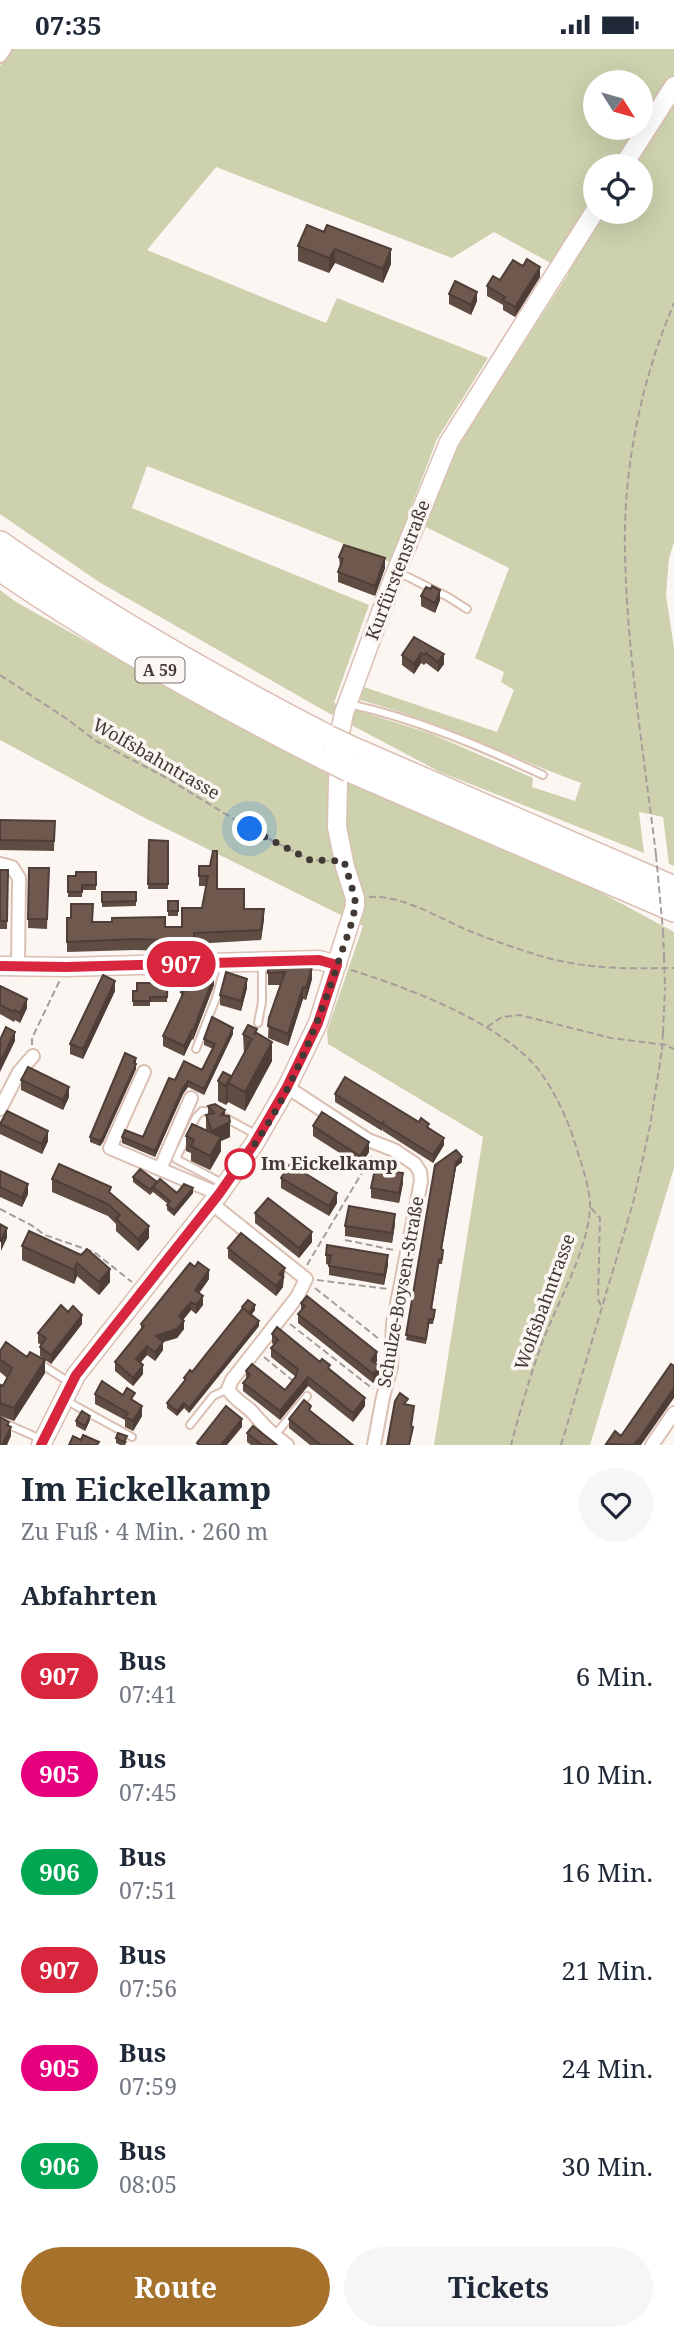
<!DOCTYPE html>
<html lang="de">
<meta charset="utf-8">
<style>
body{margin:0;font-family:"Noto Serif",serif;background:#f6f6f7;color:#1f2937;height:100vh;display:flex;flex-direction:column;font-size:26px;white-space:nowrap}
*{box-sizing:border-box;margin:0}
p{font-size:23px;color:#747a83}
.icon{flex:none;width:38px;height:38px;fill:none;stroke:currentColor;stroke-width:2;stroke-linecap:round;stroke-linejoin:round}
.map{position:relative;height:1396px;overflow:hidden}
.sheet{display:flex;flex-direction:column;background:#fff;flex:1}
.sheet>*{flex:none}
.badge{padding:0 14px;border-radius:23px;font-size:24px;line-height:46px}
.needle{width:46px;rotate:127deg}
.buttons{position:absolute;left:583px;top:21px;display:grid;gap:14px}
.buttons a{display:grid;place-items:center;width:70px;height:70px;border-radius:50%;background:#fff;box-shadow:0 7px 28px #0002;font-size:35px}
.you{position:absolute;width:35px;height:35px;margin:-18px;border:5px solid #fff;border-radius:50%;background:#1a73e8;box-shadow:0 0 0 10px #1a73e833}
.map>.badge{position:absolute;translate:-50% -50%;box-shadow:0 0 0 4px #fff}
h2{padding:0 21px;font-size:26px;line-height:63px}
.round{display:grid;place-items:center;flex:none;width:74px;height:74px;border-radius:37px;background:#f6f6f7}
.overview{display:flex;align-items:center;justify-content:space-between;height:119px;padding:0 21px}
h1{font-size:33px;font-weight:700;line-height:52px}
.primary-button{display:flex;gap:14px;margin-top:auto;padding:14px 21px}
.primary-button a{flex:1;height:80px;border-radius:42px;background:#a6712a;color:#fff;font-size:28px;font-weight:700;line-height:80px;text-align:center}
.primary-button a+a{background:#f6f6f7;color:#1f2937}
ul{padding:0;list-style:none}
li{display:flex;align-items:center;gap:21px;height:98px;padding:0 21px}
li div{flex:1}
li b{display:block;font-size:26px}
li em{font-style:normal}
li .badge{min-width:77px;font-weight:700;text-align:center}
.status{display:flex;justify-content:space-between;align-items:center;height:49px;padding:0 35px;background:#fff;direction:ltr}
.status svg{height:19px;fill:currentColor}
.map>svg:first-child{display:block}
</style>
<div class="status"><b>07:35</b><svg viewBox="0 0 49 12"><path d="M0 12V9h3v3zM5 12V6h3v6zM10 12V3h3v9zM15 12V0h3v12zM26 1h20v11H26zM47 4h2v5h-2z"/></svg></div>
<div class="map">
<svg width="674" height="1396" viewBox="0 0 674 1396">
<rect width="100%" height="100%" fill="#fcf6f3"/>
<path fill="#ced1ad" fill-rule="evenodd" d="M11,0H674V493L669,509L666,546L674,599V817L669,815L663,768L639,763L644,804L440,723L323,661L99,533L0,465V17ZM595,33H640V79H595ZM595,117H640V163H595ZM216,118L452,209L494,183L569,224L458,396L424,477L509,519L475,609L504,623L501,633L514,641L497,683L364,638L360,651C436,671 507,707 581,734L575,752L532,738L533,729L432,685L334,654L369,556L132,459L147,417L390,513L437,390L488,309L337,249L326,274L147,201Z
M0,541L16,553L206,659L343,731L591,838L674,883V1119L590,1396H434L483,1088L328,995L327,982L363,877L141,767L0,691Z"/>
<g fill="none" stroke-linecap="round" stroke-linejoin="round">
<g stroke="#dabfb3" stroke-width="10">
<path id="lane" d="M398,523L448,548L467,560
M349,655C417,670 480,697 543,726
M258,974L262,953V914
M196,1000L216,949L225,915
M214,1063L202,1062L196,1068L176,1110L224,1135
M224,1068L257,1086
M39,1314L69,1333
M67,1352L132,1388
M0,1372L43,1391
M190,1376L213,1347L228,1340
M275,1386L307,1347"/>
</g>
<g stroke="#dabfb3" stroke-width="16">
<path id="street" d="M0,7L5,0
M0,815L12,818L19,829L18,917
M144,1023L110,1099L219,1145
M287,1038L368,1091L394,1101L415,1115L420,1123L421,1132L393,1275L391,1318L383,1348L374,1396
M0,1060L19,1023L33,1007
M160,1120L191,1049
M211,1154L306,1230L297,1248L232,1331L228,1340C234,1351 245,1355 253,1364C265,1378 272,1385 287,1396
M652,1396L674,1364"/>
</g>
<g stroke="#dabfb3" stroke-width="21">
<path id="secondary" d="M623,117L674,37
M0,917L66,918L319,911L337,916
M41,1396L76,1326L219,1145L254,1095L287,1038L318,974L355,857V849L345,818L337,778L339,689L344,664L392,533L449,393L595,162"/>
</g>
<g stroke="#dabfb3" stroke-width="26">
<path id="highway" d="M0,494C104,567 214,629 328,688
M0,520C104,592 214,653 327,710
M351,699L674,839
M349,721L674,861"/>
</g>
<path stroke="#a69e9b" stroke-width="2" stroke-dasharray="7 3.5" stroke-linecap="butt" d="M0,626L67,670L96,692L165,728L250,780L310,811L329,812
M656,806C644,706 627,605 625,504C623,419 641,332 674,254
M369,848C402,846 435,867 465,880C486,889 509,897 531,904C579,920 624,920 674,919
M663,882L664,907
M351,921C409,939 499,973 538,1020C556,1044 569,1073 577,1101C582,1116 591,1143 590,1159C587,1204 558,1252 542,1294C530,1327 520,1362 511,1396
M487,978L502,968L520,966L611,989L666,996L674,1000
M663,984L665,938
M32,996V989L60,931
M591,1159L600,1169L598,1250L601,1257
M0,1160L31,1176L45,1186L94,1203L132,1233
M345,1191L394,1201
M307,1216L372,1107
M317,1231L388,1240
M315,1239L379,1290
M290,1275L373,1340
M264,1308L292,1331
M561,1396L633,1154L650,1077L662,1001"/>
<use href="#lane" stroke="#fff" stroke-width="6"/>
<use href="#street" stroke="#fff" stroke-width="12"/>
<use href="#secondary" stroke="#fff" stroke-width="18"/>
<use href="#highway" stroke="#fff" stroke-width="23"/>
<g stroke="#dabfb3" stroke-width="26" stroke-linecap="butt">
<path id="highway-bridge" d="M328,688L351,699
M327,710L349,721"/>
</g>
<path stroke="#a69e9b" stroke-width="2" stroke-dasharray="7 3.5" stroke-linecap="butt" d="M656,806L663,882
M664,907L665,938
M662,1001L663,984"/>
<use href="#highway-bridge" stroke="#fff" stroke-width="23"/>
</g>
<path fill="#5f4d43" d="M324,183L391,215L383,234L335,214L329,224L298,212V197Z
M540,228L515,268L503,261V256L487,247V237L500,231Z
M449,245L477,252L471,266L449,255Z
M339,508L385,519L375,547L338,533V523L340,518Z
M421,547L440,551L435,564L421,557Z
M414,588L444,615L438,623L426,614L424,616L421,614L414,625L402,616V606Z
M0,771L55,772L54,802L0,801Z
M149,791L168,792V840H148Z
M199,817H210L217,840L244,860L264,870L261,891L194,895V903L135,901L67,903V869L93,873L165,878H182L202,859L206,837H199Z
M29,819H49L47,880L28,879Z
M0,821H8L7,880H0Z
M96,823V841H82V848H68V827H76Z
M102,843H136V857L102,858Z
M168,852H178V867H168Z
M268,915L312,930L306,951L303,950L288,997L268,989L269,969L280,936H268Z
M168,922L167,953H150V957H133V942H137L151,934Z
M197,934L214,936L193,991L192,990L184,1007L163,997V987L181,950V943Z
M0,937L27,959L20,974L15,971L14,973L0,965Z
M247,939L241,962L220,956V946Z
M115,942L83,1010L70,1005V995Z
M257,984L272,1012L245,1062L228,1053L226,1056L218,1052V1032L231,1027L244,1005L243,985Z
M233,985L204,1046L188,1038L183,1045L155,1108L122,1094V1088H143L175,1031L202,1021L213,1000L204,996V990Z
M136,1009V1020L103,1093L100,1097L90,1093V1088Z
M21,1031L69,1048L63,1061L21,1041Z
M335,1045L429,1079L444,1096L433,1114L383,1082V1080L382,1082L335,1053Z
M208,1057L225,1066L230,1088L221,1092V1102L210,1121L191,1112V1104L186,1102V1087L206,1081V1066H208Z
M0,1075L48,1092L42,1105L0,1085Z
M313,1077L369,1103L360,1117L313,1087Z
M462,1113L456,1118L442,1200L443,1206L442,1215H439L432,1260L435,1266L433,1275H429L426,1295L406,1291L435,1116Z
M0,1122L28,1145L22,1158L0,1148Z
M133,1128L157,1133L177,1144H193L174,1167L167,1161V1156L168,1155L153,1143L150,1146L133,1133Z
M281,1129L337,1154L329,1167L281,1139Z
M52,1130L111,1145L149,1189L138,1202L116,1182V1175L108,1167L52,1143Z
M403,1134L399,1154L371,1149V1139Z
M255,1164L312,1193L299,1209L255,1174Z
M395,1175L392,1194L345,1187V1177Z
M29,1182L110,1233L99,1246L77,1227L74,1235L22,1211V1197Z
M228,1199L285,1228L283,1230V1238L276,1247L228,1209Z
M326,1206L388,1216L384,1236L329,1226V1216L326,1215Z
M209,1230L199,1244L203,1256L196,1265L191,1261L183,1271L184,1280L177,1289L163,1293V1301L155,1312L147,1306L140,1314L143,1325L133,1337L115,1322V1313L141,1280V1275Z
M301,1254L377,1312L375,1315L379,1326L373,1334L298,1274V1265L301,1262Z
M242,1258L255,1261L251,1266L259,1277L189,1364L184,1359L177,1367L167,1359V1354L184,1333V1329L192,1323L242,1261Z
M82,1275L51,1315L40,1307V1298L41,1296L38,1294V1284Z
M272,1285L330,1321L365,1357L353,1373L308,1337L280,1371L243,1342V1334L246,1330V1322L285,1341L296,1328L271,1308V1299L274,1296L272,1294Z
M0,1302L27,1308L45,1324L14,1372L0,1367V1339L3,1337L7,1329L0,1323Z
M95,1345L135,1353L142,1367L133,1382L125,1378V1371L95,1355Z
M311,1363L353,1396H310L289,1379V1370Z
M90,1371L85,1382L76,1377V1372Z
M247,1384L277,1396H251L247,1393Z
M116,1389L127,1392L125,1396H120L116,1394Z"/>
<path fill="#4e3e37" d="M335,200V214L329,224V209Z
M391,200V215L383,234V220Z
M540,218V228L515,268V258Z
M477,243V252L471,266V256Z
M385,509V519L375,547V537Z
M440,541V551L435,564V554Z
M421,604V614L414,625V615Z
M444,605V615L438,623V613Z
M264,860V870L261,891V881Z
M312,918V930L306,951V939Z
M214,927V936L193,991V982Z
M247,930V939L241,962V952Z
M115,932V942L83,1010V1000Z
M303,938V950L288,997V985Z
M27,950V959L20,974V964Z
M233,979V985L204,1046V1040Z
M192,981V990L184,1007V997Z
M15,983V992L0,1023V1014Z
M272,993V1012L245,1062V1043Z
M136,1009V1014L134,1018L136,1015V1020L103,1093L100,1097V1092Z
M188,1032V1038L183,1045L155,1108V1102L183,1039Z
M228,1034V1053L226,1056V1037Z
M69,1038V1048L63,1061V1051Z
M225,1061V1075L230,1073V1088L221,1092V1102L210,1121L212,1082Z
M48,1082V1092L42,1105V1095Z
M444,1089V1096L433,1114V1106Z
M369,1093V1103L360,1117V1107Z
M462,1108V1113L456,1118L441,1205L456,1113Z
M403,1124V1134L399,1154V1144Z
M28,1135V1145L22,1158V1149Z
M193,1139V1144L174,1167V1162Z
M337,1144V1154L329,1167V1157Z
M395,1165V1175L392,1194V1184Z
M149,1177V1189L138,1202V1190Z
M7,1179V1189L1,1202V1192Z
M312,1183V1193L299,1209V1199Z
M388,1206V1216L384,1236V1226Z
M77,1214V1227L74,1235V1221Z
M285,1219L283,1238L276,1247V1237L279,1225Z
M110,1220V1233L99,1246V1233Z
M209,1221V1230L195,1250V1241Z
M203,1247V1256L196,1265V1256Z
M191,1253V1261L179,1276V1267Z
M255,1256V1261L249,1269V1264Z
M82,1266V1275L51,1315V1306Z
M184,1272V1280L177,1289L163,1293V1301L155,1312L156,1287Z
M259,1272V1277L189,1364V1359Z
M147,1297V1306L136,1319V1310Z
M377,1303V1312L371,1320V1311Z
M45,1311V1324L14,1372V1359Z
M143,1316V1325L133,1337V1329Z
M379,1317V1326L373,1334V1325Z
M308,1328V1337L280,1371V1362Z
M674,1339V1349L641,1396H633Z
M365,1349V1357L353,1373V1364Z
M184,1354V1359L177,1367V1362Z
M142,1357V1367L133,1382V1372Z
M90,1367V1371L85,1382V1377Z
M242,1370V1378L227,1396H221Z
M9,1373V1381L11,1378V1387L7,1396H2Z"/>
<path fill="#6f594e" stroke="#4e3e37" stroke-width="2" d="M307,176L324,183L327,176L391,200L383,220L335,200L329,209L298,197Z
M527,210L540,218L515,258L503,251L505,248L487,237L493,227L500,231L513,211L523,217Z
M455,232L477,243L471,256L449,245Z
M344,496L385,509L375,537L338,523L343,510L339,508Z
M432,537L440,541L435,554L421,547L426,538L431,540Z
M414,588L444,605L438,613L426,604L424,606L421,604L414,615L402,606Z
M0,771L55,772L54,792L0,791Z
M149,791L168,792V835H148Z
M213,802H217V840H244V860H264L261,881L194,884V892L135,890L67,893V869H71V855H93L92,873H112V869L165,868V878H182V859H202L208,827H199V817H210Z
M29,819H49L47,870H28Z
M0,821H8L7,872H0Z
M76,823H96V836H82V843H68V827H76Z
M102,843H136V852L102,853Z
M168,852H178V862H168Z
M310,914L312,918L306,939L303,938L288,985L268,977L269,969L285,923L268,924V915Z
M151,922H168L167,948H150V952H133V942H137V934H151Z
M200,923L214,927L193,982L192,981L184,997L163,987L184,943H181L186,931L197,934Z
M226,923L247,930L241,952L220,946Z
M103,926L115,932L83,1000L70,995Z
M0,937L27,950L20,964L15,961L14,963L0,956Z
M212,968L233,979L204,1040L188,1032L183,1039L155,1102L122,1088L125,1081L143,1088L169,1029L175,1031L184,1012L202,1021L215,995L204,990Z
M248,976L257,980L254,986L255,983L272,993L245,1043L228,1034L252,990L243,985Z
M6,978L15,983L0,1014V991Z
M125,1004L136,1009L134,1014L136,1015L103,1088L100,1092L90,1088Z
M28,1018L69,1038L63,1051L21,1031Z
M223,1023L231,1027L226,1037L218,1032Z
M345,1028L419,1073L421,1069L429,1075L427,1078L444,1089L433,1106L383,1075L384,1072L382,1075L335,1045Z
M215,1055L225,1061L221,1066L229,1067L230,1073L212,1082L206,1066L214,1064L208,1057Z
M7,1062L48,1082L42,1095L0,1075Z
M322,1063L369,1093L360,1107L313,1077Z
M192,1075L221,1088L210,1107L191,1097L194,1091L186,1087Z
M456,1101L462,1108L456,1113L441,1200L443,1201L442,1210H439L431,1260L435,1261L433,1270H429L426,1290L406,1286L435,1116Z
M59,1115L111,1138L109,1143L149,1177L138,1190L116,1170L120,1166L108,1155L52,1130Z
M290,1115L337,1144L329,1157L281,1129Z
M140,1120L157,1133L150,1141L133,1128Z
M375,1120L403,1124L399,1144L371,1139Z
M0,1122L28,1135L22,1149L0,1138Z
M160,1130L177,1144L184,1135L193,1139L174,1162L167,1156L170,1152L153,1138Z
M268,1149L312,1183L299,1199L255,1164Z
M349,1157L395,1165L392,1184L345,1177Z
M0,1175L7,1179L1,1192H0Z
M29,1182L81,1206L87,1200L110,1220L99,1233L77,1214L74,1221L22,1197Z
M241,1184L285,1219L279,1225L283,1228L276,1237L228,1199Z
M327,1196L388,1206L384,1226L329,1217L331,1206H326Z
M198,1213L209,1221L195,1241L203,1247L196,1256L191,1253L179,1267L184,1272L177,1280L156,1287L163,1293L155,1303L147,1297L136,1310L143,1316L133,1329L115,1313L144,1277L141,1275L190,1214L195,1218Z
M307,1247L377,1303L371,1311L379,1317L373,1325L298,1265L305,1257L301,1254Z
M248,1251L255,1256L249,1264L242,1258Z
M61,1256L68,1263L73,1257L82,1266L51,1306L40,1298L46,1289L38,1284Z
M243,1259L259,1272L189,1359L184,1354L177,1362L167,1354L186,1330L184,1329L190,1321L192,1323Z
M277,1278L320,1313L322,1310L330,1316L328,1319L365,1349L353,1364L308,1328L280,1362L243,1334L250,1326L246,1322L252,1315L285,1341L296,1327L298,1320L271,1299L278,1291L272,1285Z
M6,1293L27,1308L30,1303L45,1311L14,1359L0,1354V1339L1,1336L3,1337L12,1319L0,1310V1302Z
M671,1315L674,1317V1339L639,1390L633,1396L606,1395L615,1382L621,1387Z
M102,1332L123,1346L127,1339L135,1344L131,1350L142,1357L133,1372L125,1368L128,1364L95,1345Z
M400,1344L408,1350L404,1355L414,1357L411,1377L413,1378L409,1396H387L395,1352Z
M304,1351L311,1357L309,1361L353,1396H321L289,1370Z
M226,1357L242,1370L221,1396H199L197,1394Z
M82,1362L90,1367L85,1377L76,1372Z
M0,1368L9,1373L7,1376L11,1378L2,1396H0Z
M253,1377L277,1396H262L247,1384Z
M118,1384L127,1387L124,1393L116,1389Z
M83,1386L99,1393L97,1396H69L73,1387L81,1391Z"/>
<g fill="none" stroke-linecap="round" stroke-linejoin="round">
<g stroke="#fff" stroke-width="16">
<path id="line" d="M0,917L66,918L319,911L337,916L318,974L287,1038L254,1095L219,1145L76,1326L41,1396"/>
</g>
<use href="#line" stroke="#d7263d" stroke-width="10"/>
<path stroke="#433934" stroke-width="7" stroke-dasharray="0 12.6" d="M240,1115C285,1058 315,984 338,914C344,895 352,877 355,858V849L344,812L310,811L250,780"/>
</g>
<circle fill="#fff" stroke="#d7263d" stroke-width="3.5" cx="240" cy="1115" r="14"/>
<g text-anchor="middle" stroke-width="7" stroke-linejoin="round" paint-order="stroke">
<rect fill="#fcf6f3" stroke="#7a726d" stroke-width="2" x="135.5" y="608.5" width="49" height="25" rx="5"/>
<g font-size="16" font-weight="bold" fill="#433934">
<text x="160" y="627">A 59</text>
</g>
<g font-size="18" fill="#433934" stroke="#fcf6f3">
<text transform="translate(398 521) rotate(-69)" y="6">Kurfürstenstraße</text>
<text transform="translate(156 710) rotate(30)" y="6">Wolfsbahntrasse</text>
<text transform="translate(401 1243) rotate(-80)" y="6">Schulze-Boysen-Straße</text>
<text transform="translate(545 1253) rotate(-70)" y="6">Wolfsbahntrasse</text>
</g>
<g font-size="18" font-weight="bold" fill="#433934" stroke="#fcf6f3" text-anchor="start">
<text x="261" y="1121">Im Eickelkamp</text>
</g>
</g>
</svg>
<div class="buttons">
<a><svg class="needle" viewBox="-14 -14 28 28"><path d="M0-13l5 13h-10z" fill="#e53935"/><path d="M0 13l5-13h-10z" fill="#747a83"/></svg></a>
<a><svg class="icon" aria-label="locate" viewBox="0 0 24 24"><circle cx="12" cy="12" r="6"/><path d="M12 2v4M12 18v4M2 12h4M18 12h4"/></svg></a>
</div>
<div class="you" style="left:250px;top:780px"></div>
<b class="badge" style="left:181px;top:915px;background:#d7263d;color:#fff">907</b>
</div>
<section class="sheet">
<div class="overview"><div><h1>Im Eickelkamp</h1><p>Zu Fuß · 4 Min. · 260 m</p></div><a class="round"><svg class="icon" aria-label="heart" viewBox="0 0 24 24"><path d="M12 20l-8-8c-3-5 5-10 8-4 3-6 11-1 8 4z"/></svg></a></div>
<h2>Abfahrten</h2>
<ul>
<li><span class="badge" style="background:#d7263d;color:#fff">907</span><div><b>Bus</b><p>07:41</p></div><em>6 Min.</em></li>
<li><span class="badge" style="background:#e6007e;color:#fff">905</span><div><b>Bus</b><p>07:45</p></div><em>10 Min.</em></li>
<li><span class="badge" style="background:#00a651;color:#fff">906</span><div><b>Bus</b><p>07:51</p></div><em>16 Min.</em></li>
<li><span class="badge" style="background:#d7263d;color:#fff">907</span><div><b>Bus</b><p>07:56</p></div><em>21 Min.</em></li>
<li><span class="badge" style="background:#e6007e;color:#fff">905</span><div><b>Bus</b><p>07:59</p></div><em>24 Min.</em></li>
<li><span class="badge" style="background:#00a651;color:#fff">906</span><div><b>Bus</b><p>08:05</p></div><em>30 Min.</em></li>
</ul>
<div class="primary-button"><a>Route</a><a>Tickets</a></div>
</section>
